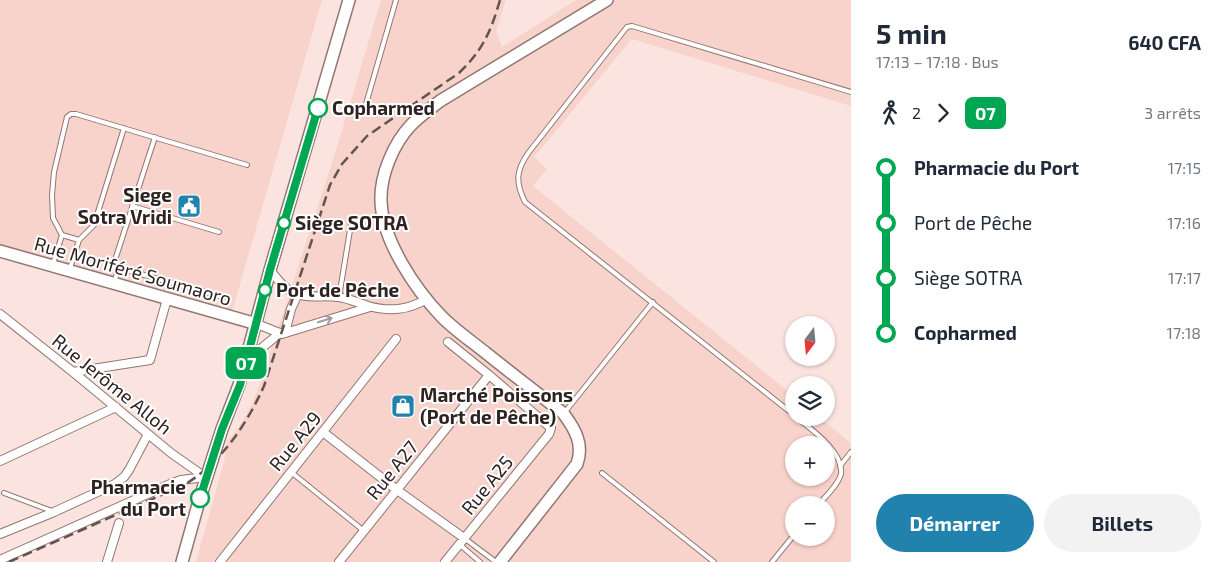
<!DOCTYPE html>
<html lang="fr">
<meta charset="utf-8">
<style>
body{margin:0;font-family:"Exo 2",sans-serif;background:#f2f2f3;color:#1f2937;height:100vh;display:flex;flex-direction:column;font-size:19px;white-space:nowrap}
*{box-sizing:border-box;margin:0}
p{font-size:16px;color:#747a83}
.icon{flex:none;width:28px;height:28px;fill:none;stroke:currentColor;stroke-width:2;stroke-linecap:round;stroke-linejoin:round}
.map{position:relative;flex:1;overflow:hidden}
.details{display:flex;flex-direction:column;background:#fff;width:375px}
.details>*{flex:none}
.badge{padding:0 10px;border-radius:8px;font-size:18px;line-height:32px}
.needle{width:32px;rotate:196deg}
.tools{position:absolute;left:785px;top:316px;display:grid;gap:10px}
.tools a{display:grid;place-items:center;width:50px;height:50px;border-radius:50%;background:#fff;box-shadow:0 1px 4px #0004;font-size:25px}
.map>.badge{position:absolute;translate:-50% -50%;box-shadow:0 0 0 2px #fff}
.legs{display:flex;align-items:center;gap:8px;height:55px;padding:0 25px;font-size:16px}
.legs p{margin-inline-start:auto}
.head{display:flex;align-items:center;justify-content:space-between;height:85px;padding:0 25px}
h1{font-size:28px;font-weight:700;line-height:38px}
.action{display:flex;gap:10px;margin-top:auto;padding:10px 25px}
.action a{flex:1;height:58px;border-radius:30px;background:#2182ad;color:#fff;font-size:20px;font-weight:700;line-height:58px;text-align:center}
.action a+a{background:#f2f2f3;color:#1f2937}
ul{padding:0 25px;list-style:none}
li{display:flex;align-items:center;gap:18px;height:55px;font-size:19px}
li i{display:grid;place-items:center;width:8px;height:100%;margin:0 6px;background:currentColor}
li i::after{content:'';width:12px;height:12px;margin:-6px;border:4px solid;border-radius:50%;background:#fff}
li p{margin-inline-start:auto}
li:first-child i{background:linear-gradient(#0000 50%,currentColor 0)}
li:last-child i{background:linear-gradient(currentColor 50%,#0000 0)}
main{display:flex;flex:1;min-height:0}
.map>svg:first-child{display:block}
</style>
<main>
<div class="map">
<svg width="851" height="562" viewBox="0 0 851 562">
<rect width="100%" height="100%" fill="#fbe4df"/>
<path fill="#f8d3cb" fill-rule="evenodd" d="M0,0H322L232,312L0,246Z
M381,0H506L496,32L502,47L576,0H851V106L632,39L534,157L547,169L533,186L794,396V418H820L851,443V562H196L224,462L227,442L239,427L251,406L260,384L337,147ZM794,445H826V478H794ZM794,505H826V538H794Z"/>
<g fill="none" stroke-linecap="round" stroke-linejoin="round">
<g stroke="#917772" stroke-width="6">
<path id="lane" d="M366,104L396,0
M132,206L219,232
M79,240L62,235L53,218L52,195L54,172L67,117L71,114H76L247,165
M53,264L62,235
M70,268L79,240L94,225L124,128
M119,268L223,297
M114,283L120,264L115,260L155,137
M339,297L351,224
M565,412L653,302
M794,415L525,202C515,182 516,170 529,152L623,32L627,27L632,26L851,92
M797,418C811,429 844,452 841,474C838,485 826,496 818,505
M840,466L851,452
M291,472L364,531
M602,473L714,562
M4,493L52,511
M464,538L496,562
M459,544L480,562
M772,562L794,535"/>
</g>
<g stroke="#917772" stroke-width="10">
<path id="street" d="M270,270C276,277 283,288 292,292C305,299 324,295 338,297C348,298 358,303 368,306C390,312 408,310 427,299
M0,314L73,372L171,453L205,477
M257,324L282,334L370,307
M285,333L291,309L298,294
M247,360L280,333
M73,372L150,360L167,299
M323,432L397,490L464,538
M0,461L116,407
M0,534L54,512L115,484L124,477L129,470L148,434
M0,560L170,484L181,480L206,477
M107,562L119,523
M220,562L396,339
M339,562L489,375
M445,562L549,434L551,428L489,375L448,342"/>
</g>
<g stroke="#917772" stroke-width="14">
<path id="secondary" d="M0,251L257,324
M182,562L199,501L222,429L239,385L270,270L349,0
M500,562L577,464C584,444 575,429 563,413C537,393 511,373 486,353C471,341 455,330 442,317C415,289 382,240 381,201C380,176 393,144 411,125C420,116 430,109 440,101L607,0"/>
</g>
<use href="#lane" stroke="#fff" stroke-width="4"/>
<use href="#street" stroke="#fff" stroke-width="8"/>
<use href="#secondary" stroke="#fff" stroke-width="11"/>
<path stroke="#625451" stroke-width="2.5" stroke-dasharray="10 5" stroke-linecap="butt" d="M9,562L184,485C221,463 247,424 264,386L330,185L342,164L367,136L459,73C483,50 491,31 500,0"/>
</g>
<defs><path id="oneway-shaft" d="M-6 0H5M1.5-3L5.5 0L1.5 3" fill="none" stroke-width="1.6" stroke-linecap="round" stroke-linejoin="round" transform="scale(1.25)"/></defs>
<use stroke="#a19c9b" href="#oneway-shaft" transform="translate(325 320) rotate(-17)"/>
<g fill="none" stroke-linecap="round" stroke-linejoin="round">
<g stroke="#fff" stroke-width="11">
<path id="line-1" d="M200,498L222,429L240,385L270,270L318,108"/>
</g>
<use href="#line-1" stroke="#00a651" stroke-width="8"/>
</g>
<defs>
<g id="civic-square" transform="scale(1.25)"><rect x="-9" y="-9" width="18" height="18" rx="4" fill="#2182ad" stroke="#fff"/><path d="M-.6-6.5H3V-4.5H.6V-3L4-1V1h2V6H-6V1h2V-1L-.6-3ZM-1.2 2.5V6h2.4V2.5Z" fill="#fff"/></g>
<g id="shop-square" transform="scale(1.25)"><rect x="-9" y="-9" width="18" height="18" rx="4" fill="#2182ad" stroke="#fff"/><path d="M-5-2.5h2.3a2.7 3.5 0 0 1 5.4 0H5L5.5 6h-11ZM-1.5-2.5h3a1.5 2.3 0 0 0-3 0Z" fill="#fff"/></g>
</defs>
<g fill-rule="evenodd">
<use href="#civic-square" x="189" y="206"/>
<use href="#shop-square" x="403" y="406"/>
</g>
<g fill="#fff" stroke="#00a651" stroke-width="2.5">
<circle cx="318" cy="108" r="9"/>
<circle cx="284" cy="223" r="6"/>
<circle cx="265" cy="290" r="6"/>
<circle cx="200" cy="498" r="9"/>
</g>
<g text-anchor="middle" stroke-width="4" stroke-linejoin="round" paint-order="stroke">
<g font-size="19" font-weight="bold" fill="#2e2321" stroke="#fff" text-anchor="start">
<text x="332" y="115">Copharmed</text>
<text x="295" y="230">Siège SOTRA</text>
<text x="276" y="297">Port de Pêche</text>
<text x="186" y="494" text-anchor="end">Pharmacie<tspan x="186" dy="22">du Port</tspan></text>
</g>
<g font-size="19" font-weight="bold" fill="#2e2321" stroke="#fff" text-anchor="end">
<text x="172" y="202">Siege<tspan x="172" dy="22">Sotra Vridi</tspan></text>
<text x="420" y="402" text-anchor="start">Marché Poissons<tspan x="420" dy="22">(Port de Pêche)</tspan></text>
</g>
<g font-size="19" fill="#2e2321" stroke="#fff">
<text transform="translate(133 271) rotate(16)" y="7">Rue Moriféré Soumaoro</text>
<text transform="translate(112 384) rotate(39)" y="7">Rue Jerôme Alloh</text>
<text transform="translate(295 441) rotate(-51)" y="7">Rue A29</text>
<text transform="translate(392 470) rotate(-51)" y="7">Rue A27</text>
<text transform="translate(487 485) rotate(-51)" y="7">Rue A25</text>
</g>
</g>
</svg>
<div class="tools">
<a><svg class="needle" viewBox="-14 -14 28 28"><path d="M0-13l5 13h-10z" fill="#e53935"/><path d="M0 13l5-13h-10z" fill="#747a83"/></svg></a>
<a><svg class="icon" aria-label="layers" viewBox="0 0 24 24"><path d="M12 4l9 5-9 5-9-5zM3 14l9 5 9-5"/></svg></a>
<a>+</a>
<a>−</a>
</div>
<b class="badge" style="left:246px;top:363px;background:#00a651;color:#fff">07</b>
</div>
<section class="details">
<div class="head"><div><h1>5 min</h1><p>17:13 – 17:18 · Bus</p></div><b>640 CFA</b></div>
<div class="legs"><svg class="icon" aria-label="walk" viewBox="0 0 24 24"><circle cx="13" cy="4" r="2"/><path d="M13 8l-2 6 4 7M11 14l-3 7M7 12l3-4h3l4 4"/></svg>2<svg class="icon" aria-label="forward" viewBox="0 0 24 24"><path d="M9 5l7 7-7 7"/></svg><b class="badge" style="background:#00a651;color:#fff">07</b><p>3 arrêts</p></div>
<ul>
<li><i style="color:#00a651"></i><b>Pharmacie du Port</b><p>17:15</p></li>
<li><i style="color:#00a651"></i><span>Port de Pêche</span><p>17:16</p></li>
<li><i style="color:#00a651"></i><span>Siège SOTRA</span><p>17:17</p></li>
<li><i style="color:#00a651"></i><b>Copharmed</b><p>17:18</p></li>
</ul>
<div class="action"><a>Démarrer</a><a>Billets</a></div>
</section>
</main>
